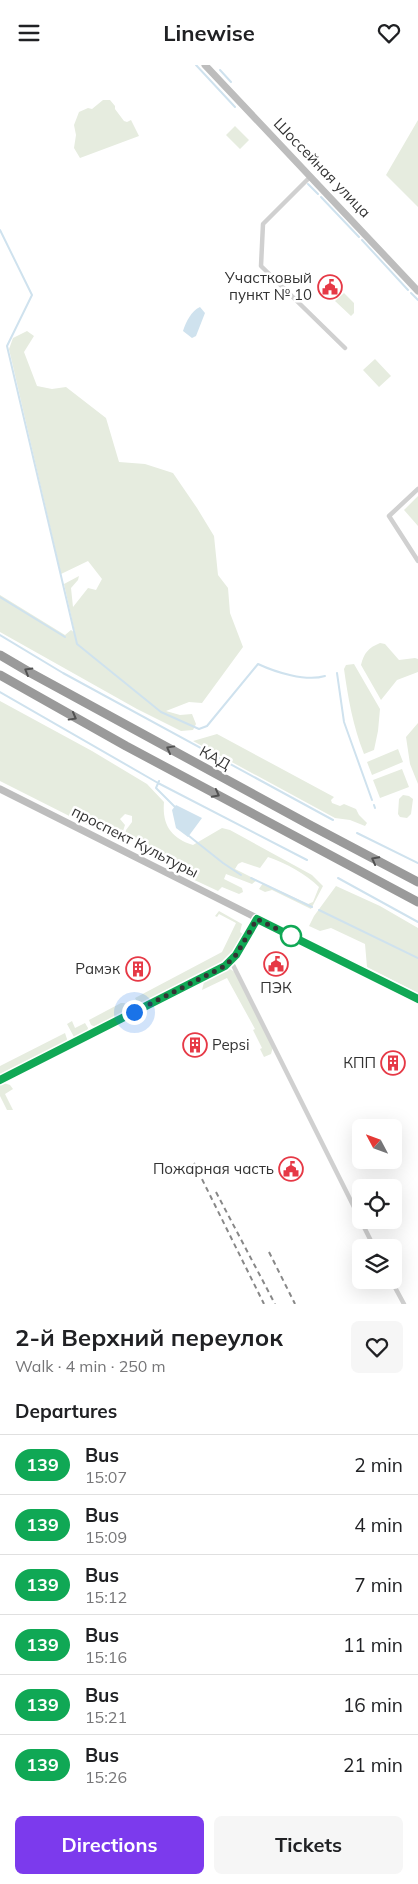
<!DOCTYPE html>
<meta charset="utf-8">
<style>
body{margin:0;font-family:Mulish,sans-serif;background:#f6f6f6;color:#202124;height:100vh;display:flex;flex-direction:column;font-size:19px;white-space:nowrap}
*{box-sizing:border-box;margin:0}
p{font-size:16px;color:#757577}
.icon{flex:none;width:28px;height:28px;fill:none;stroke:currentColor;stroke-width:2;stroke-linecap:round;stroke-linejoin:round}
.map{position:relative;height:1239px;overflow:hidden}
.sheet{display:flex;flex-direction:column;background:#fff;flex:1}
.sheet>*{flex:none}
.badge{padding:0 10px;border-radius:16px;font-size:18px;line-height:32px}
.needle{width:32px;rotate:311deg}
.buttons{position:absolute;left:352px;top:1054px;display:grid;gap:10px}
.buttons a{display:grid;place-items:center;width:50px;height:50px;border-radius:8px;background:#fff;box-shadow:0 5px 20px #0002;font-size:25px}
.you{position:absolute;width:25px;height:25px;margin:-12px;border:4px solid #fff;border-radius:50%;background:#1a73e8;box-shadow:0 0 0 8px #1a73e833}
.map>.badge{position:absolute;translate:-50% -50%;box-shadow:0 0 0 2px #fff}
h2{padding:0 15px;font-size:19px;line-height:45px}
.round{display:grid;place-items:center;flex:none;width:52px;height:52px;border-radius:8px;background:#f6f6f6}
.headline{display:flex;align-items:center;justify-content:space-between;height:85px;padding:0 15px}
h1{font-size:24px;font-weight:700;line-height:38px}
.primary-button{display:flex;gap:10px;margin-top:auto;padding:10px 15px}
.primary-button a{flex:1;height:58px;border-radius:8px;background:#7c3aed;color:#fff;font-size:20px;font-weight:700;line-height:58px;text-align:center}
.primary-button a+a{background:#f6f6f6;color:#202124}
ul{padding:0;list-style:none}
li{display:flex;align-items:center;gap:15px;height:60px;padding:0 15px;border-top:1px solid #e0e0e0}
li div{flex:1}
li b{display:block;font-size:19px}
li em{font-style:normal}
li .badge{min-width:55px;font-weight:700;text-align:center}
header{display:flex;justify-content:space-between;align-items:center;height:65px;padding:0 15px;background:#fff;font-size:22px;font-weight:700}
.map>svg:first-child{display:block}
</style>
<header><svg class="icon" aria-label="menu" viewBox="0 0 24 24"><path d="M4 6h16M4 12h16M4 18h16"/></svg>Linewise<svg class="icon" aria-label="heart" viewBox="0 0 24 24"><path d="M12 20l-8-8c-3-5 5-10 8-4 3-6 11-1 8 4z"/></svg></header>
<div class="map">
<svg width="418" height="1239" viewBox="0 0 418 1239">
<rect width="100%" height="100%" fill="#fff"/>
<path fill="#e6ecdf" d="M103,35H110L115,41V44L124,56L127,57L131,55L139,71L80,93L74,83L76,70L74,60L79,47L88,43L92,44Z
M418,55V142L386,110Z
M235,61L249,75L240,84L226,70Z
M344,228L354,238V248L351,251L335,236Z
M27,266L34,271L24,287L37,321L52,324L66,322L106,353L119,397L145,399L173,408L197,443L214,471L218,510L228,523L230,548L243,582L202,638L189,637L166,646L180,650L192,649L196,659L193,665L181,666L137,644L0,567V530L65,570L71,565L75,568L64,519L79,511L78,515L71,523L73,542L88,523L96,525L102,514L88,496L61,509L9,284L13,273Z
M375,294L391,311L379,322L363,305Z
M418,431V461L404,445Z
M380,578L385,579L399,595L415,593L418,594V607L397,615L381,635L361,600C364,588 368,583 380,578Z
M354,599L380,644L378,666L374,685L364,689C353,661 348,633 344,604L346,600Z
M0,636L92,686L147,719L164,737C162,760 171,773 193,780L222,763L230,765L312,810L323,821L311,844L272,825L265,827L259,824L263,818L308,839L313,837L319,822C306,809 286,798 268,792L260,803L242,797L238,799L235,804L257,815L252,819L226,809L224,814L242,823L243,827L239,829L222,822L218,826L188,812L187,802L125,771L126,765L132,757V751L125,749L120,754L125,760L122,769L107,763L101,767L0,716Z
M418,658V719L410,699L406,672Z
M217,669L334,732L331,735L332,738L340,741L344,739L356,744L359,750L367,758L365,761L350,755L335,753L193,676Z
M398,684L403,697L372,710L367,697Z
M402,704L409,722L380,733L373,715Z
M403,730L409,731L413,734L411,749L407,753L400,752L398,749L399,734Z
M336,821L380,841L418,863V928L367,902L365,879L331,863L320,866L309,861L314,851Z
M219,846L242,859L240,867L244,870L236,886L226,896L168,925L166,924L167,925L158,930V931L139,940L135,933L222,887L236,858L219,849L217,852L215,851Z
M228,903L235,907L273,982L271,989L264,992L260,984L262,983L253,965L255,964L227,913L202,925L204,917Z
M121,938H125L124,941L127,947L96,962L91,960L89,955Z
M72,956L75,963L85,958L88,963L87,967L76,973L74,972L67,959Z
M65,968L67,974L66,978L0,1011V1001Z
M4,1018L10,1020L13,1024L5,1029L13,1045H7L0,1031V1020Z"/>
<path fill="#cfe2ee" d="M200,242L205,248L196,271L192,273L183,266C186,257 191,246 200,242Z
M176,740L202,753L188,772L176,763L172,745Z"/>
<g fill="none" stroke-linecap="round" stroke-linejoin="round">
<path stroke="#cfe2ee" stroke-width="2" d="M196,0L235,42
M220,5L231,17
M308,119L318,129
M321,132L359,172
M0,165L32,230L7,281L77,579L161,647L199,664L207,661L258,599C275,607 306,617 325,611
M362,175L408,225
M411,228L418,235
M0,532L65,572
M0,570L63,608L333,755
M337,608L344,657L372,735
M0,627L158,718L307,795
M159,716L156,723L175,742
M374,740L375,743
M357,768L418,798
M189,771L223,798L241,810
M251,813L312,842
M338,813L418,857
M319,845L418,893"/>
<path stroke="#d0d0d0" stroke-width="4.5" d="M310,112L263,159L261,201L345,283
M418,424L389,451L418,496
M231,896L374,1182
M0,1015L225,901L236,890L257,854
M391,1215L404,1239"/>
<path stroke="#bdbdbd" stroke-width="7" d="M205,0L418,226
M0,724L418,934"/>
<path stroke="#9a9a9a" stroke-width="9" d="M0,590L29,607L308,759L418,817
M0,610L126,681L418,837"/>
<path stroke="#888" stroke-width="2" stroke-dasharray="5 4" stroke-linecap="butt" d="M194,1098L264,1239
M216,1127L275,1239
M269,1187L295,1239"/>
</g>
<defs><path id="oneway-chevron" d="M-2-3.5L2.5 0L-2 3.5" fill="none" stroke-width="1.6" stroke-linecap="round" stroke-linejoin="round" transform="scale(1.25)"/></defs>
<g stroke="#525252">
<use href="#oneway-chevron" transform="translate(28 606) rotate(-150)"/>
<use href="#oneway-chevron" transform="translate(73 652) rotate(29)"/>
<use href="#oneway-chevron" transform="translate(170 684) rotate(-151)"/>
<use href="#oneway-chevron" transform="translate(216 729) rotate(28)"/>
<use href="#oneway-chevron" transform="translate(375 795) rotate(-152)"/>
</g>
<g fill="none" stroke-linecap="round" stroke-linejoin="round">
<g stroke="#fff" stroke-width="11">
<path id="line" d="M0,1015L225,901L236,890L257,854L418,934"/>
</g>
<use href="#line" stroke="#10a855" stroke-width="8"/>
<path stroke="#333" stroke-width="5" stroke-dasharray="0 9" d="M134,947L225,901L236,890L257,854L291,871"/>
</g>
<defs>
<g id="civic-ring" transform="scale(1.25)"><circle r="9.5" fill="#fff" stroke="#e63946" stroke-width="1.5"/><path d="M-.6-6.5H3V-4.5H.6V-3L4-1V1h2V6H-6V1h2V-1L-.6-3ZM-1.2 2.5V6h2.4V2.5Z" fill="#e63946"/></g>
<g id="building-ring" transform="scale(1.25)"><circle r="9.5" fill="#fff" stroke="#e63946" stroke-width="1.5"/><path d="M-4-6H4V6H1V3H-1V6H-4ZM-2.5-4.3h1.7v1.8h-1.7ZM.8-4.3h1.7v1.8H.8ZM-2.5-1h1.7V.8h-1.7ZM.8-1h1.7V.8H.8Z" fill="#e63946"/></g>
</defs>
<g fill-rule="evenodd">
<use href="#civic-ring" x="330" y="222"/>
<use href="#civic-ring" x="276" y="899"/>
<use href="#building-ring" x="138" y="904"/>
<use href="#building-ring" x="195" y="980"/>
<use href="#building-ring" x="393" y="998"/>
<use href="#civic-ring" x="291" y="1104"/>
</g>
<circle fill="#fff" stroke="#10a855" stroke-width="2.5" cx="291" cy="871" r="10"/>
<g text-anchor="middle" stroke-width="5" stroke-linejoin="round" paint-order="stroke">
<g font-size="15" fill="#333" stroke="#fff">
<text transform="translate(322 103) rotate(46)" y="5">Шоссейная улица</text>
<text transform="translate(215 693) rotate(29)" y="5">КАД</text>
<text transform="translate(135 777) rotate(27)" y="5">проспект Культуры</text>
</g>
<g font-size="15" fill="#333" stroke="#fff" text-anchor="end">
<text x="312" y="218">Участковый<tspan x="312" dy="17">пункт № 10</tspan></text>
<text x="120" y="909">Рамэк</text>
<text x="276" y="928" text-anchor="middle">ПЭК</text>
<text x="212" y="985" text-anchor="start">Pepsi</text>
<text x="376" y="1003">КПП</text>
<text x="274" y="1109">Пожарная часть</text>
</g>
</g>
</svg>
<div class="buttons">
<a><svg class="needle" viewBox="-14 -14 28 28"><path d="M0-13l5 13h-10z" fill="#e53935"/><path d="M0 13l5-13h-10z" fill="#757577"/></svg></a>
<a><svg class="icon" aria-label="locate" viewBox="0 0 24 24"><circle cx="12" cy="12" r="6"/><path d="M12 2v4M12 18v4M2 12h4M18 12h4"/></svg></a>
<a><svg class="icon" aria-label="layers" viewBox="0 0 24 24"><path d="M12 4l9 5-9 5-9-5zM3 14l9 5 9-5"/></svg></a>
</div>
<div class="you" style="left:134px;top:947px"></div>
</div>
<section class="sheet">
<div class="headline"><div><h1>2-й Верхний переулок</h1><p>Walk · 4 min · 250 m</p></div><a class="round"><svg class="icon" aria-label="heart" viewBox="0 0 24 24"><path d="M12 20l-8-8c-3-5 5-10 8-4 3-6 11-1 8 4z"/></svg></a></div>
<h2>Departures</h2>
<ul>
<li><span class="badge" style="background:#10a855;color:#fff">139</span><div><b>Bus</b><p>15:07</p></div><em>2 min</em></li>
<li><span class="badge" style="background:#10a855;color:#fff">139</span><div><b>Bus</b><p>15:09</p></div><em>4 min</em></li>
<li><span class="badge" style="background:#10a855;color:#fff">139</span><div><b>Bus</b><p>15:12</p></div><em>7 min</em></li>
<li><span class="badge" style="background:#10a855;color:#fff">139</span><div><b>Bus</b><p>15:16</p></div><em>11 min</em></li>
<li><span class="badge" style="background:#10a855;color:#fff">139</span><div><b>Bus</b><p>15:21</p></div><em>16 min</em></li>
<li><span class="badge" style="background:#10a855;color:#fff">139</span><div><b>Bus</b><p>15:26</p></div><em>21 min</em></li>
</ul>
<div class="primary-button"><a>Directions</a><a>Tickets</a></div>
</section>
